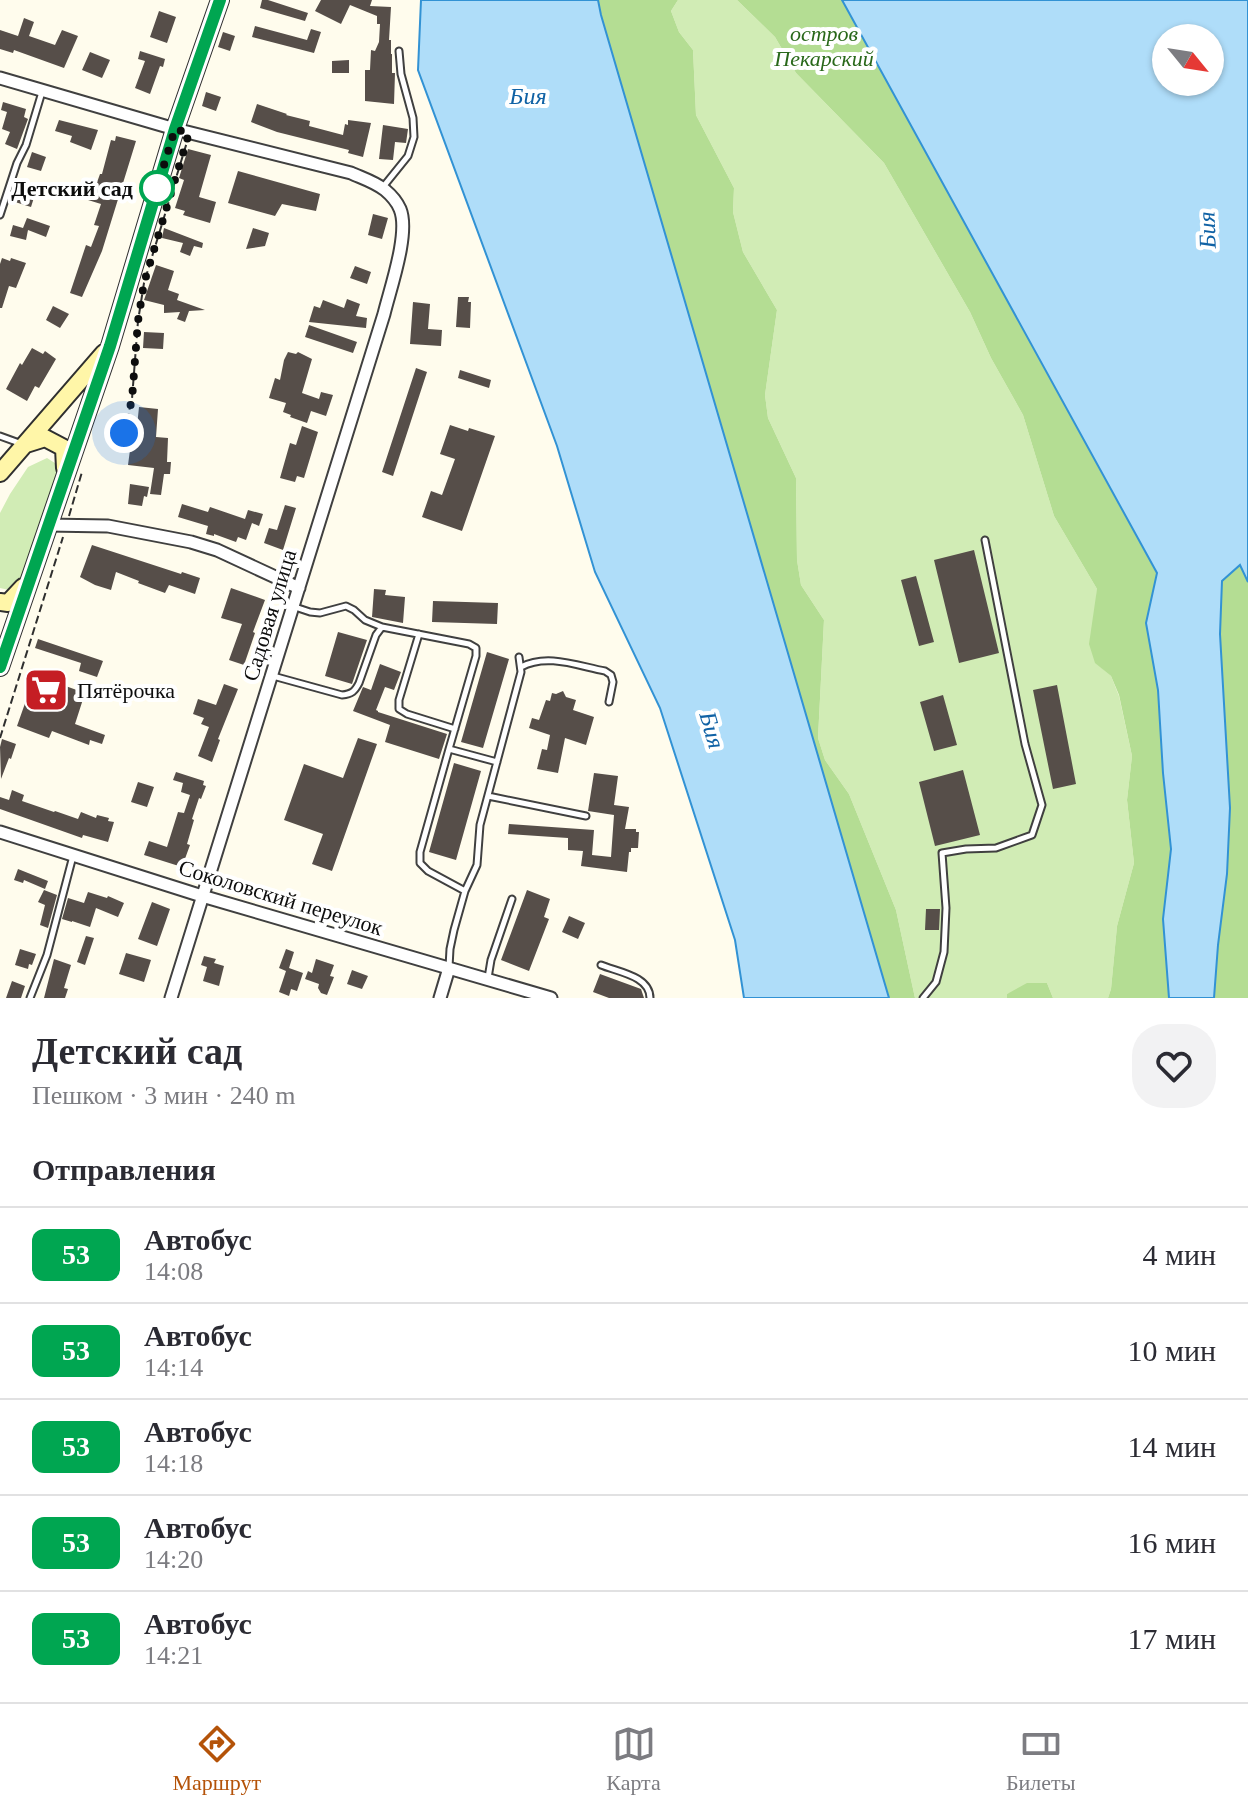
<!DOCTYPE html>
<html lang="ru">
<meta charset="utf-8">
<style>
body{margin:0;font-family:Georgia,serif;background:#f2f2f3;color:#2b2b33;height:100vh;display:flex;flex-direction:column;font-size:30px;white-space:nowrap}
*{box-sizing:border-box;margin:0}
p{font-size:26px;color:#7c7c81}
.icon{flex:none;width:44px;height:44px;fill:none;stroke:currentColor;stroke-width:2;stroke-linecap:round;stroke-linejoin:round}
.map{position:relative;height:998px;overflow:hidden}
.details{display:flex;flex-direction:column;background:#fff;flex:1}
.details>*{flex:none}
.badge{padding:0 16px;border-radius:12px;font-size:28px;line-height:52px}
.needle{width:52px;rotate:120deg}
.buttons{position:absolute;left:1152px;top:24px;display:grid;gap:16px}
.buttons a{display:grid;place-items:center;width:72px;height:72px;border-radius:50%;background:#fff;box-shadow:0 2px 6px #0004;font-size:40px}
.you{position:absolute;width:40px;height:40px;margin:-20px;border:6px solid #fff;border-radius:50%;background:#1a73e8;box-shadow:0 0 0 12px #1a73e833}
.map>.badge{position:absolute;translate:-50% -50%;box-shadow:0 0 0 4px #fff}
h2{padding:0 32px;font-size:30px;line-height:72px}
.round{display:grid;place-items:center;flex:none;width:84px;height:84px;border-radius:32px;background:#f2f2f3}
.headline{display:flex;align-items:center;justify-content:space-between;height:136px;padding:0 32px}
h1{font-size:38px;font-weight:700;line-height:60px}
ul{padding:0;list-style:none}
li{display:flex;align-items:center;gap:24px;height:96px;padding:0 32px;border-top:2px solid #e1e1e2}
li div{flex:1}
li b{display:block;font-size:30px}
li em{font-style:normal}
li .badge{min-width:88px;font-weight:700;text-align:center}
.tabs{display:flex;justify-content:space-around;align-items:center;height:112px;border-top:2px solid #e1e1e2;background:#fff;font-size:22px;color:#7c7c81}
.tabs a{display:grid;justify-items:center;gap:4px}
.tabs .selected{color:#b45309}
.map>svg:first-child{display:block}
</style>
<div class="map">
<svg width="1248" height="998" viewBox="0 0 1248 998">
<rect width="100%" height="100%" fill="#fffced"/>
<path fill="#d1ecb5" d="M678,0H737L775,37L796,73L884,163L970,312L991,358L1023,415L1054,516L1097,589L1095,662L1111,676L1119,696L1132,756L1127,800L1134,863L1117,926L1111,989L1108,998H1053L1047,983L1007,994V998H915L896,910L849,794L825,760L818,738L824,620L801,585L797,560L796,478L768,418L765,395L777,310L743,252L733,212L734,188L696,115L693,50L679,32L671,11Z
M47,458L58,465L62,475L28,576L9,590L0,588V513L10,494L28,467Z"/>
<path fill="#b4dd93" d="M598,0H678L671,11L679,32L693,50L696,115L734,188L733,212L743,252L777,310L765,395L768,418L796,478L797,560L801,585L824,620L818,738L825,760L849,794L896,910L915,998H889L601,15Z
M737,0H842L1157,574L1146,623L1158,690L1163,773L1171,849L1163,919L1169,998H1108L1111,989L1117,926L1134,863L1127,800L1132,756L1119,695L1111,676L1095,663L1089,644L1097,589L1054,516L1023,415L991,358L970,312L884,163L796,73L775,37Z
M1240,564L1248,582V998H1214L1218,945L1227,874L1230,808L1220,634L1222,581Z
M1027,983H1047L1053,998H1007V994Z"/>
<path fill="#afddf9" stroke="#3292d4" stroke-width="2" fill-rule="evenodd" d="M421,0H598L601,15L889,998H744L735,940L660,708L595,572L557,446L418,70Z
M842,0H1248V582L1240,565L1222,581L1220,634L1230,808L1227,874L1218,945L1214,998H1169L1163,919L1171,849L1163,773L1158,690L1146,623L1157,573ZM1210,38V82H1166V38Z"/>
<path fill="#564e49" d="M262,0H268L308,13L305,21L260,8Z
M321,0H372L370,6L391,7L389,40H391V54H392V73H395L394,104L365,101V70H370L371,50L375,51L379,42L380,24H377V16L350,5L341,24L315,11Z
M159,11L176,17L167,43L150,37Z
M24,18L34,22L29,36L55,45L62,30L78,36L64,68L14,50L13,53L0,49V30L18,36Z
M255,26L307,40L311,29L321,32L314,53L252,37Z
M223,32L235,36L230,51L218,47Z
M140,51L165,59L163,67L160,66L150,94L135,88L145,61L138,59Z
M90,52L110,60L102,78L82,70Z
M349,60V73H332V61Z
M206,92L221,97L216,111L202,106Z
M3,102L26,109L24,117L28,119L17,149L5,144L10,132L2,129L7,112L1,110Z
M257,104L287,114L286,115L310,121L309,126L343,135L345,124L348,125V120L371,123L363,157L348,153L349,150L277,132L251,122Z
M59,120L98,130L91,150L70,142L72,136L55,131Z
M383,125L408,129L406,143L395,142L393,160L379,159Z
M116,136L136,141L102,251L82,297L70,293L86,245L91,247L99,226L94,225L101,204L88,200L93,187L95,188L100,174H102L111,140L115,141Z
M188,149L211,155L199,197L216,202L210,223L183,215L185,211L175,208L184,180L179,178Z
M32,152L46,157L41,171L27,167Z
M238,171L320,194L316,211L282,204L275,216L228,203Z
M22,183L37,188L31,207L15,202Z
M373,214L388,218L382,239L368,235Z
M27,218L50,226L46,237L28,230L26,240L10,236L13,225L23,228Z
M164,228L203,243L202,248L194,246L190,256L180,252L183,243L162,238Z
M253,228L269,233L265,246L246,249Z
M2,258L10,261L11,258L26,263L16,288L9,286L2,308H0V264Z
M156,265L174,271L168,290L179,294L177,300L205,310L189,311L185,322L177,319L180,312L164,313V305L144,300Z
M355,266L371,272L367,284L350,278Z
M458,297H469L468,302H471L470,328L456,327Z
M347,299L360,304L356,316L367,318L366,328L309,322L314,306L320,308L323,300L344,308Z
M413,302L430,304L428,329L442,330L441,346L410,344Z
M53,306L69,314L60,328L46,320Z
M309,325L357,342L353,353L305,337Z
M144,332L164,333L163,349L143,348Z
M32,348L43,354L45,351L56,359L39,388L35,386L27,401L6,389L20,363L22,365Z
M288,352L296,354L298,352L312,359L302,393L319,399L321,392L333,395L326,416L311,411L307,423L290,417L291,415L283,412L286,403L269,398L275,378L280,380L284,360Z
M416,368L427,372L393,476L382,472Z
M460,370L491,380L489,388L458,378Z
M139,407L158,409L156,437L168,438L167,462H171L170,474H164L161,495L150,494L154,468L128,465L132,435L136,436Z
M450,425L468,431L469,428L495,436L462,531L422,517L431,491L442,495L455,459L440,454Z
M302,426L318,432L304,478L297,476L295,482L280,478L290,443L296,445Z
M130,484L149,487L147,497L144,496L142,506L128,504Z
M182,504L208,512L210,507L245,519L248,510L263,514L259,526L252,523L246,540L238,537L236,542L214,534V536L206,534L208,526L178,517Z
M285,505L296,508L283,550L264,543L269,528L277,530Z
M92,545L181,574L182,572L200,578L195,594L169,585L165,593L138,583L139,581L116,572L111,590L95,585L80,577Z
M974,550L999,653L959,663L934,560Z
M916,576L934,642L919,646L901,580Z
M231,588L265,600L253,632L255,633L244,665L229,660L242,624L221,618Z
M374,589L386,590L385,595L405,597L403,623L372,617Z
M433,601L498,603L497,624L432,622Z
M338,632L367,640L352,684L325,676Z
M38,639L103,661L97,677L79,671L81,663L35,648Z
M487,652L509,659L483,748L461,742Z
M380,664L401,672L394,690L385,687L376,710L378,711V712L447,734L439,759L385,742L390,725L353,711L363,687L371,690Z
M35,675L85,693L75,724L105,735L102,744L90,740L89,745L52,731L49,738L17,726Z
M224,684L238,689L218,739L220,740L212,762L198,756L209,727L201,724L204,718L193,714L198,699L216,705Z
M1057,685L1076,784L1053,789L1033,690Z
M563,691L566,697L576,700L573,710L594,717L586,745L565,738L558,773L537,769L542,749L547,750L550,735L529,728L532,718L539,720L546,700L550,701L552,693L556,694Z
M943,695L957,745L934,751L920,702Z
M358,738L377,744L332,871L312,864L323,834L284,820L304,764L343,778Z
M2,739L16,744L11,759L9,758L1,779L0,747Z
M454,763L481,771L456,860L429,852Z
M963,770L980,835L935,846L919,782Z
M176,772L204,781L203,785L206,786L201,799L199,798L192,819L194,820L187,844L190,845L182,867L144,855L149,841L167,847L178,812L184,813L190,795L181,792L183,783L173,780Z
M594,773L618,776L614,805L629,807L625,829H636V832H639L638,848H631V852H629L627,872L581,866L583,851L568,850V838L508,834L509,824L594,830L592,855L611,857L614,815L588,811Z
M138,782L154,787L147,807L131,802Z
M12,790L24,795L22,801L54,812L55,811L78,819L81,812L96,818L97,815L109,818L108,821L114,822L108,842L83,835L82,838L0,809V797L9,800Z
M18,869L48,881L45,889L24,880L23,883L14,880Z
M44,890L57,895L48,928L40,925L45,905L38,902Z
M527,890L550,899L544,917L549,919L529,971L501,960Z
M88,892L107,898L108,896L124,903L118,917L96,908L90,927L72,921V922L62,919L68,898L84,903Z
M152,902L170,909L157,946L138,939Z
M926,909H940L939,930H925Z
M569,916L585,923L578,939L562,932Z
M86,936L94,938L85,965L77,962Z
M20,949L36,954L32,965L29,964L28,969L15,965Z
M286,949L294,952L289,968L303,973L297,991L291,989L289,996L279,992L286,971L279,968Z
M126,953L151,960L144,982L119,974Z
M204,956L216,959L214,963L224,966L219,986L203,981L207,967L201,965Z
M54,959L71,965L64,988L68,989L65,998H44Z
M316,959L334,965L330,976L334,977L327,995L321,993L318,988L319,984L305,979L308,971L312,973Z
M352,970L368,976L362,989L347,984Z
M600,974L641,989L644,998H609L593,992Z
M12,981L25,986L21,998H6Z"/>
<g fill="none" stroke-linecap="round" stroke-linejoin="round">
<g stroke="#404040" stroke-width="9">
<path id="service" d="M383,187L408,156L414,137L413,118L401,74L399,51
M0,215L17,163L26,145L42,92
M0,436L22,444
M295,607L310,612L320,613L346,606L354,610L365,620L382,627
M419,634L399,700V709L407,714L455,729
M521,667C547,653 578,666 605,671L611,675L613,682L609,702
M273,676L342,695C352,694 355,691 359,683L376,635L382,627L469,644L476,648V656L449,749L497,762
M449,749L420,852V863L428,871L465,891
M488,796L586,816
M601,965C618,972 650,976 650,998
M449,967L450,949L454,930L465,891L477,865L480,825L521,672L519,657
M488,978L491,960L512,899
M30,998L47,955L73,856
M923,998L936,982L944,952L946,908L942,853L966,849L996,848L1032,835L1042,805L1025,744L985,540"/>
</g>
<g stroke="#404040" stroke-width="15">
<path id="minor" d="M0,78L175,129L351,173C362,178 375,182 385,190C391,195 397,202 400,209C410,233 390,289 384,314L171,998
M47,525L108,526L191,542L217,550L299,588
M0,832L202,896L551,998
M440,998L449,968"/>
</g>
<g stroke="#2f2f2f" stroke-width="20">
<path id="secondary" d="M26,444L45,438L64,448L65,468
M0,473L104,353
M0,602L8,603L23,587
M0,667L110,346L175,129L220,0"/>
</g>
<path stroke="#2f2f2f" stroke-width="2" stroke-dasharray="8 4" stroke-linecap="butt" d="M124,433L132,399L138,321L144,283L187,142
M69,516L82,472
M0,738L63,537"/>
<use href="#service" stroke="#fff" stroke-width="5"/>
<use href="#minor" stroke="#fff" stroke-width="11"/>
<use href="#secondary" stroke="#fff6a8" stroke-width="16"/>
</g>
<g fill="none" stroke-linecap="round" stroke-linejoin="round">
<g stroke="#fff" stroke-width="18">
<path id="line" d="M0,667L110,346L175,129L220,0"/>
</g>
<use href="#line" stroke="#00a651" stroke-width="12"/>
<path stroke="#0d0d0d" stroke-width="8" stroke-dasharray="0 14.4" d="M124,433L132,399L138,321L144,283L189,133L175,129L157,188"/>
</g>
<defs>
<g id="supermarket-square" transform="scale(2.3)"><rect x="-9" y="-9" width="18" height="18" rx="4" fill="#c51e24" stroke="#fff"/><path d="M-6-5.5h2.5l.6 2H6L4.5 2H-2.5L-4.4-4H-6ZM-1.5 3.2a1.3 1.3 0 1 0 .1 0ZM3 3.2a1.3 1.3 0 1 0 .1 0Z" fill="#fff"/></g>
</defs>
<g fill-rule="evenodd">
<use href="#supermarket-square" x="46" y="690"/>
</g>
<circle fill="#fff" stroke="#00a651" stroke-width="4" cx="157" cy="188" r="16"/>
<g text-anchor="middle" stroke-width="8" stroke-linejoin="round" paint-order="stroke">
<g font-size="22" font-style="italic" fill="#29681a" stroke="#fff">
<text x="824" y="41">остров<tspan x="824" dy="25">Пекарский</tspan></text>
</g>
<g font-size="22" font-weight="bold" fill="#0d0d0d" stroke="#fff" text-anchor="end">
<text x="133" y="196">Детский сад</text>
</g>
<g font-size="22" fill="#0d0d0d" stroke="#fff">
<text transform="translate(269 615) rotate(-73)" y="8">Садовая улица</text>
<text transform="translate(281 897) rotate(17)" y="8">Соколовский переулок</text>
</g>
<g font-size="22" fill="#0d0d0d" stroke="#fff" text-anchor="start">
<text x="77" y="698">Пятёрочка</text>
</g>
<g font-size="24" font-style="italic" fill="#1062a5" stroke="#fff">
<text x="528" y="104">Бия</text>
<text transform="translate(1207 230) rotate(-92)" y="8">Бия</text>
<text transform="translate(712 730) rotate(74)" y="8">Бия</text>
</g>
</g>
</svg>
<div class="buttons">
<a><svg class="needle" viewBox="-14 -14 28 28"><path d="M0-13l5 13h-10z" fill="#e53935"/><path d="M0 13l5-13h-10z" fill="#7c7c81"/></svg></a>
</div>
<div class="you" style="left:124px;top:433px"></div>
</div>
<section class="details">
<div class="headline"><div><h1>Детский сад</h1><p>Пешком · 3 мин · 240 m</p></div><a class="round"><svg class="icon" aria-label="heart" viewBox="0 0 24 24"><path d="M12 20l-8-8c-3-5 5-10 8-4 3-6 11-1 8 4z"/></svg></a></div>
<h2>Отправления</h2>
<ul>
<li><span class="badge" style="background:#00a651;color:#fff">53</span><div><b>Автобус</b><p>14:08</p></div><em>4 мин</em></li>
<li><span class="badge" style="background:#00a651;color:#fff">53</span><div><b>Автобус</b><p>14:14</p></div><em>10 мин</em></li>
<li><span class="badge" style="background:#00a651;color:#fff">53</span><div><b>Автобус</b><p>14:18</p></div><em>14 мин</em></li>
<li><span class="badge" style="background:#00a651;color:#fff">53</span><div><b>Автобус</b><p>14:20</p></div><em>16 мин</em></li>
<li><span class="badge" style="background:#00a651;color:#fff">53</span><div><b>Автобус</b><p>14:21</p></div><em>17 мин</em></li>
</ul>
</section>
<nav class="tabs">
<a class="selected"><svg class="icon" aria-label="directions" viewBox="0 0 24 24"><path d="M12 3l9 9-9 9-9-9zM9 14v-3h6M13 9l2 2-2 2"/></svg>Маршрут</a>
<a><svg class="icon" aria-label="map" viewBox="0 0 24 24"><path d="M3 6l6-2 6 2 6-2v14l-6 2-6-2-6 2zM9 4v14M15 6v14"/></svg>Карта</a>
<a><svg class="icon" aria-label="tickets" viewBox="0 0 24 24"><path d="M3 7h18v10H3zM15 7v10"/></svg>Билеты</a>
</nav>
